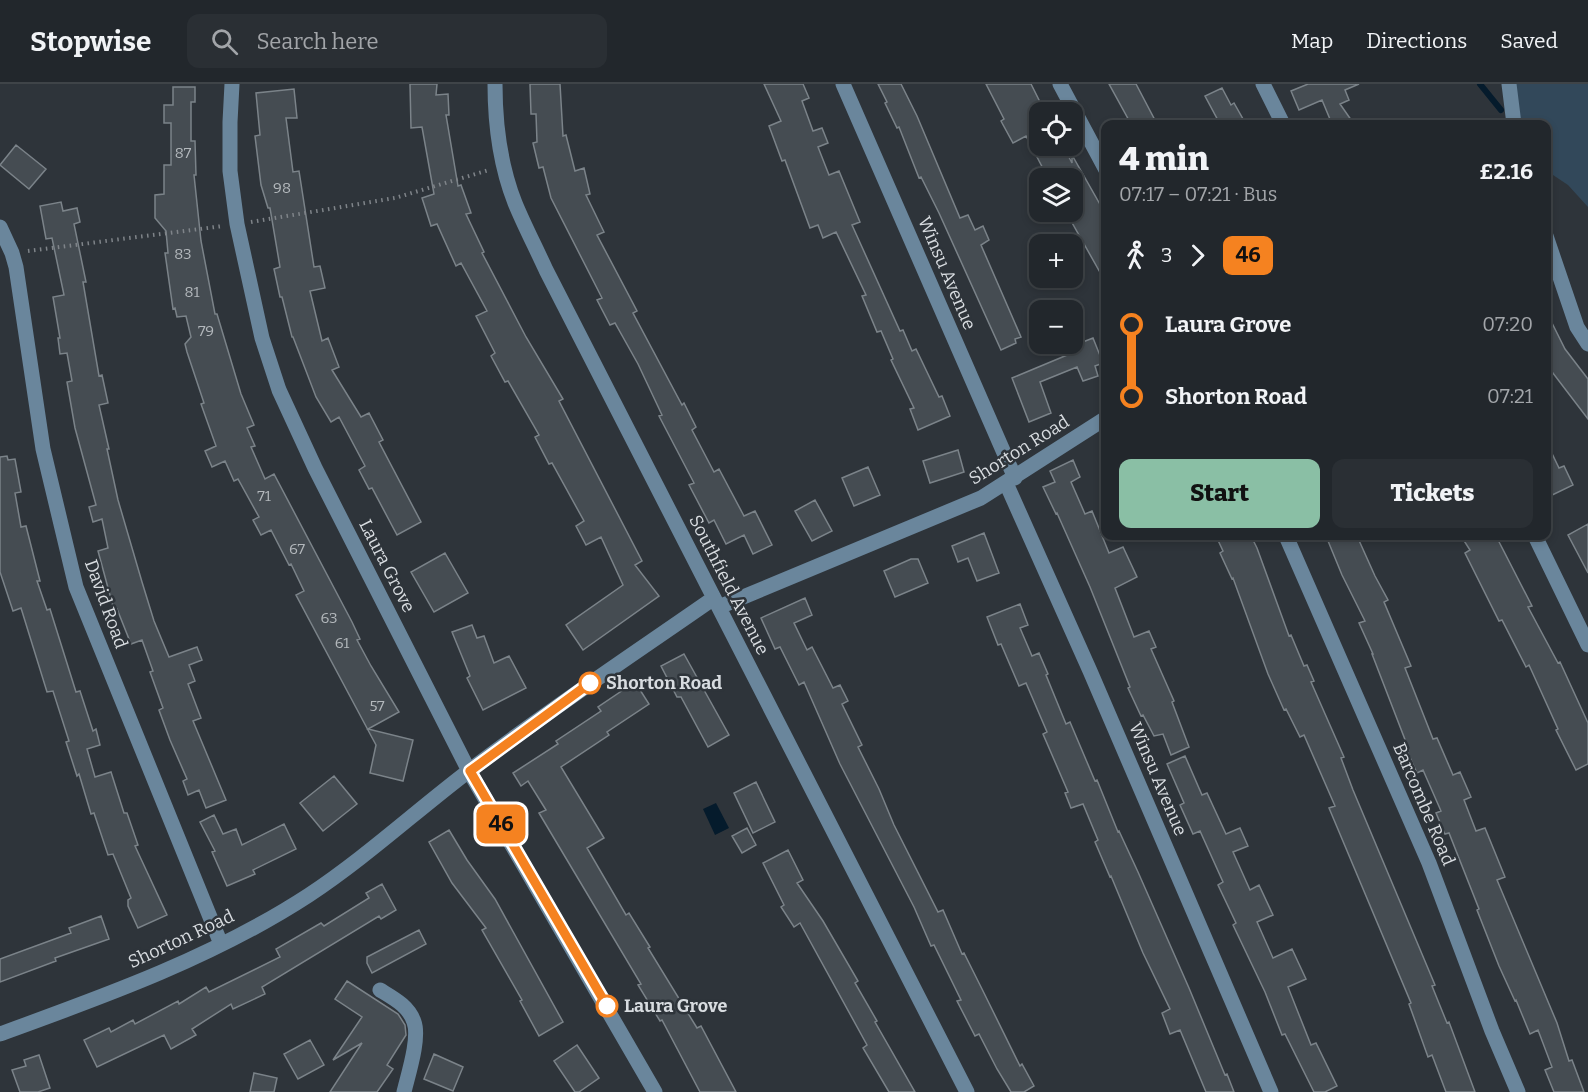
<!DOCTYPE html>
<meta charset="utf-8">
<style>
body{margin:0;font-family:Bitter,serif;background:#2a2f34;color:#f1f3f6;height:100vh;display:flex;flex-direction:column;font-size:22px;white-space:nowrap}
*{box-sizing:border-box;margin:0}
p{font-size:20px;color:#a2a5a9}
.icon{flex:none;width:33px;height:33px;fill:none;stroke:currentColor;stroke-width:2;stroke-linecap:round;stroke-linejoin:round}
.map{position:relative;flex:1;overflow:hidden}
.details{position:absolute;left:1101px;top:36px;width:450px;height:420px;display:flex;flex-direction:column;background:#22272c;border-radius:12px;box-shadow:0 3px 9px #0003,0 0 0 2px #3f4448}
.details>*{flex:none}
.badge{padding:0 12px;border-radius:9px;font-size:21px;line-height:39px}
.fabs{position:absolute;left:1029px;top:18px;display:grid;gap:12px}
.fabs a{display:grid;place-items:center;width:54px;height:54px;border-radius:12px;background:#22272c;box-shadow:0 3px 9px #0003,0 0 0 2px #3f4448;font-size:30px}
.map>.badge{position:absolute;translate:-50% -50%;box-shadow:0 0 0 3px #fff}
.legs{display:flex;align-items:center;gap:9px;height:66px;padding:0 18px;font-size:20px}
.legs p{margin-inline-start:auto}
.overview{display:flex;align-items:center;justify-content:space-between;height:102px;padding:0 18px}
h1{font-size:33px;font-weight:800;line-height:45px}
.action{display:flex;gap:12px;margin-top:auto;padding:12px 18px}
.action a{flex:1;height:69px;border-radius:12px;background:#8abfa5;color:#111;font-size:24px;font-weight:800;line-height:69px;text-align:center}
.action a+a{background:#2a2f34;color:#f1f3f6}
ul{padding:0 18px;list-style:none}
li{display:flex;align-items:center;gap:21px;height:72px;font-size:22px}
li i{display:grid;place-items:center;width:9px;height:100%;margin:0 8px;background:currentColor}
li i::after{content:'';width:15px;height:15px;margin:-8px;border:4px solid;border-radius:50%;background:#22272c}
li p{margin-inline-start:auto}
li:first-child i{background:linear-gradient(#0000 50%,currentColor 0)}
li:last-child i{background:linear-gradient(currentColor 50%,#0000 0)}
header{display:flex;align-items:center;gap:36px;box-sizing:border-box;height:84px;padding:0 30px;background:#22272c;border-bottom:2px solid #3f4448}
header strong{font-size:28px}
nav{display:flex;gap:33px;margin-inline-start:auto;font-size:21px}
.search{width:420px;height:54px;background:#2a2f34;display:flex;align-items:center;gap:15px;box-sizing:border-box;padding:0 21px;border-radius:12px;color:#a2a5a9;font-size:22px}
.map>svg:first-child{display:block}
</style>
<header>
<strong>Stopwise</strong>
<div class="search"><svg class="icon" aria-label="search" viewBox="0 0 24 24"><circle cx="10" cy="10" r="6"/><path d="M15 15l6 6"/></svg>Search here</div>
<nav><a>Map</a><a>Directions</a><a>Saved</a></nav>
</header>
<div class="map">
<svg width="1588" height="1008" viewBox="0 0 1588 1008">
<rect width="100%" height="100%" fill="#2e343a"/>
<path fill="#32485a" d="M1509,0H1588V123L1568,101L1547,87L1546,40H1514Z"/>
<path fill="#051b2c" d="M716,719L729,744L715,751L703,725Z"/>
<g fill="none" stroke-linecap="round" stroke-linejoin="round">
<path stroke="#051b2c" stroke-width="6" d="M1480,0L1501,26"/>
</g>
<path fill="#454c52" stroke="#7b8389" stroke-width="1.5" d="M410,0H437L436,11L448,10L449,31H446L458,102L461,101L471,129L466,130L484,168L482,169L526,253L563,315L559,317L642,477L635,481L659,512L583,566L566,541L623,501L601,453L586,461L576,442L584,437L552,379L549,380L535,353L539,351L508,297L505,298L491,272L495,269L476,232L487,227L461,179L456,182L437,140L431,142L422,114L434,110L422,43L411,44Z
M530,0H560L563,52L566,51L575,87L584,84L590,110L586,111L604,148L597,151L637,227L633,229L682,321L684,319L696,343L692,346L714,388L719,385L744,432L755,427L772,461L753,470L744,451L726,460L714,436L709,439L689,401L694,399L659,332L662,331L638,280L615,239L610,241L597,216L602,214L551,114L543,83L539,84L533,59L537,58L536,30H531Z
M764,0H803L809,14L802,17L813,47L822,44L828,59L818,63L829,91L839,87L860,138L852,141L900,247L903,246L912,267L916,265L939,313L942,312L950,332L918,346L910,325L914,324L891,276L893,275L881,247L877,248L862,212L866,211L836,148L823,154L818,141L810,144L785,76L782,77L769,42L781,37Z
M878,0H901L917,32L960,134L968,131L975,146L983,142L989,156L981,161L1021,253L1015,255L1016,259L1001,266L939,129L921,93L919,94L899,43L897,44L885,19L887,18Z
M986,0H1031L1045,28H1040V62H1063L1072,79V71L1106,131V199L1066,128H1072V94H1048L1026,52L1013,59L1001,37L1004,35Z
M1109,0H1136L1157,40H1131Z
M1308,0H1359L1345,6L1349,16L1340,20L1354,40H1332L1322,16L1299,26L1291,7Z
M173,3H195V18H191V57H195L196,91H194L201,157L215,230H217L241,310L254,341L247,344L255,362L251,363L265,395L274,390L352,538L360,555L357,556L371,582L399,628L368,645L413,656L403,697L370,689L376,661L296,511L304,507L291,480L289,481L271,446L261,451L253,436L259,433L238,395L234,397L225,377L212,383L205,367L216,362L201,320L204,319L187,268L185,260L191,253L186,232L177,233L175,224L173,225L165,169H168L166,147L155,134V111L164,110V81H171V39H164V21H173Z
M1222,4L1231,21L1234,19L1243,35L1233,40H1220L1205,12Z
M294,5L297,34H286L293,88L299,87L314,183L320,182L325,204L310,207L322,257L328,254L339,283L332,286L361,333L369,329L383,356L379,358L421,438L397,451L372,404L369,405L359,386L365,382L339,333L331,338L316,313L293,253H292L282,213H280L274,185L280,183L270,124H268L261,101L255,52L260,51L256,9Z
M16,61L46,85L29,105L0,81Z
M61,118L63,127L77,124L80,138L74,140L86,198H83L99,292L102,291L108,319L99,321L109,365H107L118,416L142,498L154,537L169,573L197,563L202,576L189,581L195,597L188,600L201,634L193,637L226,716L206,724L199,706L188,711L183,697L187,695L170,656L159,626L163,624L150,588L153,587L142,556L131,560L117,525L114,526L98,467L108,464L102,435L93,438L89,423L96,421L75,344L67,298L72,297L67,269L60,270L58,254H60L53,213L64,211L52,154L46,155L40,122Z
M1546,227L1565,265L1588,295V335L1546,280Z
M1093,254L1103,279L1095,282L1098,292L1083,297L1077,283L1040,298L1051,329L1029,338L1012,294L1072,269L1070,263Z
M1546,357L1559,384L1564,382L1573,401L1546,414Z
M958,366L964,388L930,399L923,377Z
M7,372L8,376L15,375L21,408L15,409L21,443L26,442L40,497H37L47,526L50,525L76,608L80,607L93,647L96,645L100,661L87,665L95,693L111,688L124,729H127L138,761L135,762L167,831L138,844L128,822V816L131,814L113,770L108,771L94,729L91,730L79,690L77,692L66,658L69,657L53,607L47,608L21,524L13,527L0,488V373Z
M1073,376L1080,393L1071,398L1085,430L1092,427L1109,469L1123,463L1137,493L1115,504L1134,553L1149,547L1156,563L1151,565L1174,617L1172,618L1189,663L1171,671L1163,650L1154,652L1143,631L1141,632L1128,604L1130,603L1090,503L1057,429L1056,430L1043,403L1055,398L1050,387Z
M868,383L880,411L854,422L842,394Z
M815,416L832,447L812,457L795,427Z
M1588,440V489L1568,451Z
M984,449L999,489L977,497L968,474L958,478L952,462Z
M1216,452H1251L1257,464L1289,552L1291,551L1304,582L1307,581L1314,597L1311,598L1344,673L1341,674L1353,706L1435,901L1432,902L1447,939L1449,938L1475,1008H1446L1432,971L1428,973L1409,920L1411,919L1329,724L1335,722L1304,651L1300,653L1286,625L1284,626L1268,590L1233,494L1232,495L1220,469L1223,467Z
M1326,452H1357L1375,492L1388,516L1384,518L1411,582L1405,584L1433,655L1437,654L1453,691L1460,688L1471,713L1464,716L1476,747L1485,744L1505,793L1497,796L1557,939L1569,977L1572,976L1584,1008H1554L1545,986L1552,983L1538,946L1530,950L1516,916L1515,917L1499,882L1477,826L1479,825L1449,749L1445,750L1436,729L1441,727L1423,686L1417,689L1407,667L1409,666L1372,570H1373L1359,539L1365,537L1342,491Z
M1461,452H1496L1532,522L1528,523L1558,579L1560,578L1588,639V680L1576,686L1556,646L1558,645L1529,581L1526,583L1502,536L1499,537L1465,469L1470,466Z
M445,469L468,509L434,528L411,488Z
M911,475H918L928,499L895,513L884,487Z
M805,514L812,531L794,539L807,566L812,563L833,604L840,601L848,617L842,620L862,661L858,663L879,705L894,741L938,828L943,826L962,870L964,869L982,905L1020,982L1022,980L1034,1002L1024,1008H1011L997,985L979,950L975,952L957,917L961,916L934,861L931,862L914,823L840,680L804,598L799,601L780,563L775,565L761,534Z
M1020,520L1028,541L1020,544L1032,572L1039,569L1048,590L1046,591L1066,640L1070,638L1095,697L1097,696L1118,748L1119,747L1138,788L1189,904L1225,991L1227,990L1234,1008H1206L1180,946L1170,950L1162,929L1170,925L1143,869L1111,792L1110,793L1095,758L1098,756L1083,720L1071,724L1065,709L1068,708L1043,650L1047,648L1026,599L1019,602L1001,560L998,561L987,533Z
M472,541L477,554L484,552L494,579L509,572L526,604L483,626L467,594L470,592L452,548Z
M684,570L729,651L708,663L681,613H677L661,582Z
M635,598L649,620L607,648L609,651L561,683L604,754L587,764L626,831L629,829L650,863L648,864L697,944L701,942L736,1008H700L662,936L660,937L638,901L641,900L539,729L546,726L528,697L521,702L513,689L558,660L556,657L601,627L598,623Z
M1185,672L1202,711L1207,709L1226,750L1240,744L1248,762L1233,768L1250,806L1259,801L1273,831L1257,838L1273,874L1292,865L1306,895L1288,903L1311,961L1316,959L1337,1002L1325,1008H1314L1285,950L1282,951L1265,908L1233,841L1236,839L1218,801L1223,798L1200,747L1193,750L1180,721L1184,719L1167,680Z
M334,692L357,720L323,747L300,719Z
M756,698L775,738L753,749L734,709Z
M214,731L223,750L236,745L242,761L284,740L296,765L253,786L255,790L227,802L212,768L215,767L200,738Z
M747,744L756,761L742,769L732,752Z
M449,746L467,776L495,815L563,938L539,952L520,917L522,916L482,846L486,844L452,799L429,758Z
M788,766L803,796L797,799L823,837L858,897L855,899L877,937L875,938L915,1008H889L863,964L867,961L800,839L794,843L781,823L784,821L763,779Z
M382,800L396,826L381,835L379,832L262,903L265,910L233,925L231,920L192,945L196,951L171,965L164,951L97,983L84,956L109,944L111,948L133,936L135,940L178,917L179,920L206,903L209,908L280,873L276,865L321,839L324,842L369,814L366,809Z
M101,832L109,855L55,874L56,877L0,898V875L71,849L69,844Z
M419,846L426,860L372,889L367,879V873Z
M347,897L398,930L405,941L406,951L387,981L393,985L377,1008H330L362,959L333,976L362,933L335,915Z
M310,956L324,981L298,995L284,970Z
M577,961L599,994L579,1008H575L554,977Z
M434,970L463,983L453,1007L424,995Z
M39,971L50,1004L38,1008H20L12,986L26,982L24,976Z
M254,989L277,994L274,1008H250Z"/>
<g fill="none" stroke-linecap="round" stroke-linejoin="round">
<path stroke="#7f8489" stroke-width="4" stroke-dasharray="1.5 4.5" stroke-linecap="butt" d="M251,138L395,114L489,86
M28,167L223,142"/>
<path stroke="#6a869c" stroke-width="15" d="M232,0L230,38V87L237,140L262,254L279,306L315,384L469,687L655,1008
M495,0C495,40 500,81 515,119C524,141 536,164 546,186L967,1008
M843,0L1015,394
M1060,0L1106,86
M1263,0L1283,40
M1509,0L1514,40
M0,143L12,169L16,183L43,365L76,503L221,860
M1546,152L1577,243L1588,260
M1006,399L1090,587L1271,1008
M1286,452L1429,779L1492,947L1518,1008
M1535,452L1588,561
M719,523L981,414L1106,334
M380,906C393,914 409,922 414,938C420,954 408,991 404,1008
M0,950C105,912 214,873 309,811C365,774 416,727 470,686C549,626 632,571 714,514"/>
</g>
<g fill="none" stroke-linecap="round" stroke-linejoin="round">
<g stroke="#fff" stroke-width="14">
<path id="line-1" d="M590,599L470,687L607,922"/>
</g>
<use href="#line-1" stroke="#f58220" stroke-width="9"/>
</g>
<g fill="#fff" stroke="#f58220" stroke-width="3">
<circle cx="590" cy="599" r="10"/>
<circle cx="607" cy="922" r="10"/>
</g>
<g text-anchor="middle" stroke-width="5" stroke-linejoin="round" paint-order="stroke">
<g font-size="15" fill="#b3b8bc">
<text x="183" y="74">87</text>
<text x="282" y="109">98</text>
<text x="183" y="175">83</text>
<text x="192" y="213">81</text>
<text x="206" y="252">79</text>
<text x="264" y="417">71</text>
<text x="297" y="470">67</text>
<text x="329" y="539">63</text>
<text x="342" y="564">61</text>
<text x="377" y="627">57</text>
</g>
<g font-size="18" fill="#d8dce0" stroke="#2e343a">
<text transform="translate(947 189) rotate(67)" y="6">Winsu Avenue</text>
<text transform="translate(1019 366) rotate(-32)" y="6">Shorton Road</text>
<text transform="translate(387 482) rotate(63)" y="6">Laura Grove</text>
<text transform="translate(729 501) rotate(63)" y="6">Southfield Avenue</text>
<text transform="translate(106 520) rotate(70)" y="6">David Road</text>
<text transform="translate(1158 695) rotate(67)" y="6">Winsu Avenue</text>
<text transform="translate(1424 720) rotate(67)" y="6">Barcombe Road</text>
<text transform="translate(181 855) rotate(-25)" y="6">Shorton Road</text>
</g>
<g font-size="18" font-weight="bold" fill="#d8dce0" stroke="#2e343a" text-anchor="start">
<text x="606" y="605">Shorton Road</text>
<text x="624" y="928">Laura Grove</text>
</g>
</g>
</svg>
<div class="fabs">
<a><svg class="icon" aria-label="locate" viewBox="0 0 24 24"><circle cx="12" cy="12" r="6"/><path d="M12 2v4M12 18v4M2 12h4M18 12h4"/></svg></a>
<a><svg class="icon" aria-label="layers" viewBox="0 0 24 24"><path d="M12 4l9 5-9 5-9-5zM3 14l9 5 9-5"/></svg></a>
<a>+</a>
<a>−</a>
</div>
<b class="badge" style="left:501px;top:740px;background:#f58220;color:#111">46</b>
<section class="details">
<div class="overview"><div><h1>4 min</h1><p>07:17 – 07:21 · Bus</p></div><b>£2.16</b></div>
<div class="legs"><svg class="icon" aria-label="walk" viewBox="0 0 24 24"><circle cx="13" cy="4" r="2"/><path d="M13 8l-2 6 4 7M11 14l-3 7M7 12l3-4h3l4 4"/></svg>3<svg class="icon" aria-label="forward" viewBox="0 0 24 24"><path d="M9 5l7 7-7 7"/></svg><b class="badge" style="background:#f58220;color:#111">46</b></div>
<ul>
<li><i style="color:#f58220"></i><b>Laura Grove</b><p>07:20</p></li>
<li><i style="color:#f58220"></i><b>Shorton Road</b><p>07:21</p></li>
</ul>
<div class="action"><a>Start</a><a>Tickets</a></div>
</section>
</div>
